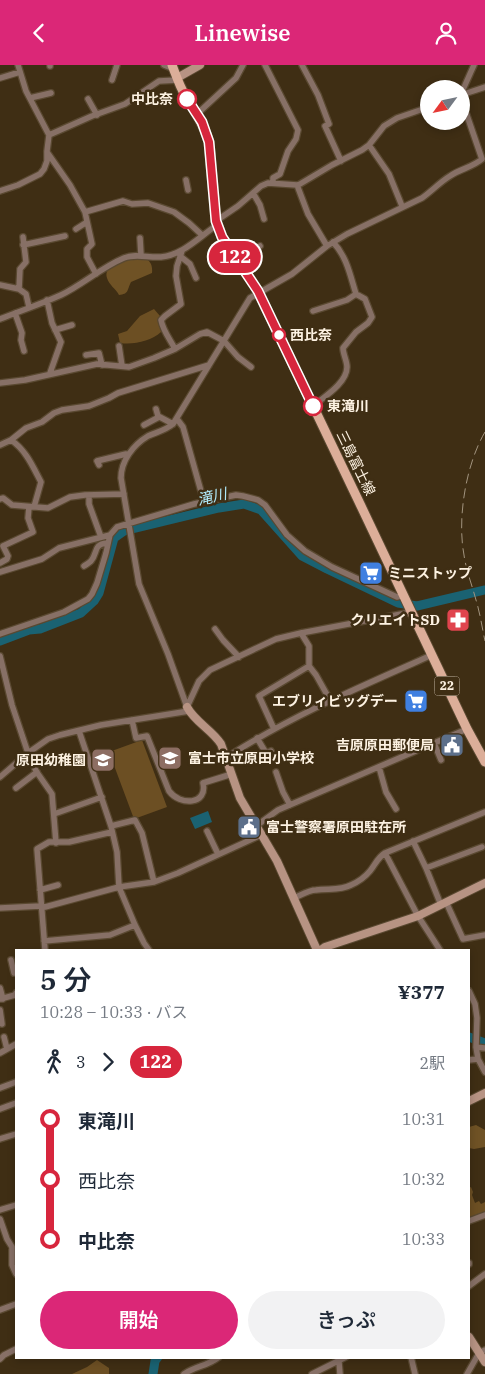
<!DOCTYPE html>
<html lang="ja">
<meta charset="utf-8">
<style>
body{margin:0;font-family:"IBM Plex Serif","Noto Sans JP",serif;background:#f2f2f3;color:#1f2937;height:100vh;display:flex;flex-direction:column;font-size:19px;white-space:nowrap}
*{box-sizing:border-box;margin:0}
p{font-size:16px;color:#747a83}
.icon{flex:none;width:28px;height:28px;fill:none;stroke:currentColor;stroke-width:2;stroke-linecap:round;stroke-linejoin:round}
.map{position:relative;flex:1;overflow:hidden}
.panel{position:absolute;left:15px;top:884px;width:455px;height:410px;display:flex;flex-direction:column;background:#fff;border-radius:0px;box-shadow:0 2px 8px #0003}
.panel>*{flex:none}
.badge{padding:0 10px;border-radius:16px;font-size:18px;line-height:32px}
.needle{width:32px;rotate:237deg}
.controls{position:absolute;left:420px;top:15px;display:grid;gap:10px}
.controls a{display:grid;place-items:center;width:50px;height:50px;border-radius:50%;background:#fff;box-shadow:0 2px 8px #0003;font-size:25px}
.map>.badge{position:absolute;translate:-50% -50%;box-shadow:0 0 0 2px #fff}
.legs{display:flex;align-items:center;gap:8px;height:55px;padding:0 25px;font-size:16px}
.legs p{margin-inline-start:auto}
.summary{display:flex;align-items:center;justify-content:space-between;height:85px;padding:0 25px}
h1{font-size:28px;font-weight:600;line-height:38px}
.primary-button{display:flex;gap:10px;margin-top:auto;padding:10px 25px}
.primary-button a{flex:1;height:58px;border-radius:30px;background:#db2777;color:#fff;font-size:20px;font-weight:600;line-height:58px;text-align:center}
.primary-button a+a{background:#f2f2f3;color:#1f2937}
ul{padding:0 25px;list-style:none}
li{display:flex;align-items:center;gap:18px;height:60px;font-size:19px}
li i{display:grid;place-items:center;width:8px;height:100%;margin:0 6px;background:currentColor}
li i::after{content:'';width:12px;height:12px;margin:-6px;border:4px solid;border-radius:50%;background:#fff}
li p{margin-inline-start:auto}
li:first-child i{background:linear-gradient(#0000 50%,currentColor 0)}
li:last-child i{background:linear-gradient(currentColor 50%,#0000 0)}
header{display:flex;justify-content:space-between;align-items:center;height:65px;padding:0 25px;background:#db2777;color:#fff;font-size:22px;font-weight:600}
.map>svg:first-child{display:block}
</style>
<header><svg class="icon" aria-label="back" viewBox="0 0 24 24"><path d="M15 5l-7 7 7 7"/></svg>Linewise<svg class="icon" aria-label="person" viewBox="0 0 24 24"><circle cx="12" cy="8" r="4"/><path d="M4 21q1-7 8-7t8 7"/></svg></header>
<div class="map">
<svg width="485" height="1309" viewBox="0 0 485 1309">
<rect width="100%" height="100%" fill="#3f2e14"/>
<path fill="#6c4f23" d="M154,244L160,251L161,267C151,276 134,280 120,278L118,269L127,266L140,251Z
M142,675L167,742L134,754L109,687Z
M471,1122L473,1127L472,1130L475,1138L479,1136L481,1139L485,1137V1148L469,1152V1123Z
M97,1295L109,1303V1309H72L87,1302Z"/>
<path fill="#6f5225" d="M140,192C149,194 153,198 152,208L131,217C127,225 129,229 119,230C116,224 109,220 107,213C102,199 130,193 140,192Z
M476,1060L485,1065V1082L474,1084L469,1083V1062Z"/>
<path fill="#1a6272" d="M208,746L212,757L195,764L190,753Z"/>
<g fill="none" stroke-linecap="round" stroke-linejoin="round">
<path stroke="#1a6272" stroke-width="9" d="M0,576L29,565L40,564L81,548L94,536L99,528L114,473L124,466L219,443L244,439L261,445L302,491L327,504L398,538L417,541L485,525
M469,972L485,978
M153,1309L155,1296L158,1292"/>
<g stroke="#5a4931" stroke-width="8">
<path id="street" d="M50,0V1
M164,0L174,4
M265,0L298,65L296,74L288,86L280,109L273,113V118
M302,0L318,30L329,59L325,61L341,96
M0,13L20,7
M112,15L117,0
M461,29L474,0
M461,30L485,22
M30,33L51,28
M88,34L97,50
M197,49L236,13L243,0
M49,70L92,51L125,39L159,16L178,15
M369,80L389,109L402,141
M47,87L70,120L85,147L92,179L87,184V192L96,209
M186,115L188,125
M297,120L308,149L327,181
M0,126L18,120L40,109L44,104L47,96V86L49,70L26,26L18,0
M253,128L260,140L264,154
M85,147L123,136L132,139L148,138L174,147L189,158L202,170
M216,156L238,141L261,121L268,118L297,120L300,119L332,100L362,85L369,80L384,61L397,53L429,42
M76,164L87,157
M23,172L26,197L20,204L19,224L26,229L29,242
M140,173L141,190
M23,180L65,171
M180,191L190,199L196,213
M237,195L260,181
M0,220L19,224
M47,235L52,258L61,277L50,308
M313,246L347,235L356,229
M15,248L22,268L21,275L24,286
M0,254C20,246 41,239 61,230C82,220 102,202 124,193C136,188 148,193 161,192C183,190 199,172 217,160
M55,265L72,260
M119,281L122,301
M175,284C170,274 163,266 161,255L165,251L181,239L176,211L177,201L182,186
M86,290L99,288L102,300
M0,318L25,315L97,299L129,302L154,293L175,284L200,269L207,267L224,276L238,292L251,302
M313,341C324,332 347,318 347,302C347,296 343,289 343,283L356,267L368,258L372,252L365,234L356,229C350,210 347,192 333,177
M156,344L158,351L173,359
M177,354L183,362L204,437
M144,360L159,352
M11,375C26,385 33,402 41,417L34,442
M0,380L11,375L26,363L42,357L54,348L62,345L89,341L109,333L118,328L209,300
M99,400L97,396L126,389
M89,430V439L101,472
M0,434L3,433L12,440L48,443L70,432L85,430L124,429
M0,498L7,494L8,491L3,481L33,467L28,453L29,442
M84,501C87,499 89,498 91,496C98,488 93,479 107,478
M0,507L42,494L59,483L110,470
M215,564L223,575L239,592
M301,568L309,581V601L316,610L330,635
M0,569L64,547L88,534L92,529L97,518L106,488L110,470L117,462L194,439L236,430L243,431L258,435L265,440L287,470L305,486L332,502L397,532L404,530
M0,591L12,640L28,688L36,706L52,729L56,778
M187,642L168,589L139,519L121,413C121,396 133,380 148,371C157,367 166,365 173,359L250,233L292,209L327,181L347,169L422,133C432,126 440,117 450,111C460,104 473,102 482,94L461,33
M187,642L199,616L210,605L276,574L301,568L412,547
M132,655L136,673L147,671L169,726C180,741 208,740 203,718L232,709
M274,664L259,631L309,601
M79,666L111,761L117,787L119,822L135,860L144,878L149,885
M257,673L266,688L271,686
M434,678L441,695
M227,692C291,651 362,621 432,590
M379,702L386,727L396,744
M276,707L283,727L290,740
M0,712L28,688L48,674L60,670L101,660L189,646
M16,723L37,707
M54,749L102,732
M111,761L135,755L142,768L154,817
M256,761L278,745L467,664
M207,766L218,789
M413,776L426,803L441,840
M385,788L418,851L440,885
M426,803L482,782
M40,825L58,820
M294,833C301,830 309,825 316,825C328,823 340,826 351,820C358,817 365,812 370,806C375,800 378,792 385,788L485,747
M446,837L463,874L485,870
M0,843L41,841L45,842L119,822L154,817L178,808L261,770
M44,876L110,870L135,860
M45,885L37,784L49,777H69L112,767
M11,895L14,908
M0,923L3,934
M469,926L475,939L477,953L476,982L478,994L485,1007
M0,934L15,930L16,928
M0,945L2,959
M4,972L7,984
M476,982L485,983
M0,988L16,979
M469,995L478,994
M0,1023L16,1017
M0,1044L16,1038
M0,1074L16,1069
M0,1145L16,1140
M0,1154L7,1174L12,1182V1200L16,1209
M469,1156L485,1150
M469,1198V1199
M469,1221L485,1209
M0,1245L16,1239
M411,1292L415,1309
M0,1294L4,1290L16,1284
M339,1297L340,1309
M184,1309C197,1300 206,1302 219,1292
M312,1309L346,1292
M467,1309L479,1288L485,1285"/>
</g>
<g stroke="#5a4931" stroke-width="10">
<path id="secondary" d="M177,13L200,0
M187,642C195,657 212,665 221,679L240,733L277,796L317,885
M321,885L325,882L418,851L485,818
M469,1036L485,1028
M469,1272L485,1297"/>
</g>
<g stroke="#5a4931" stroke-width="11">
<path id="primary" d="M172,0C176,10 179,20 185,30C194,46 204,59 209,77L216,156L222,172L258,226L361,441L467,664L485,697"/>
</g>
<use href="#street" stroke="#877066" stroke-width="5.5"/>
<use href="#secondary" stroke="#b79383" stroke-width="8"/>
<use href="#primary" stroke="#dcae99" stroke-width="9"/>
<path stroke="#a2947f" stroke-width="1" stroke-dasharray="10 5" stroke-linecap="butt" d="M485,367C466,399 457,453 464,490C466,505 472,520 476,535C480,548 482,562 485,576"/>
</g>
<g fill="none" stroke-linecap="round" stroke-linejoin="round">
<g stroke="#fff" stroke-width="11">
<path id="line-1" d="M187,34L202,57L209,77L216,156L222,172L258,226L313,341"/>
</g>
<use href="#line-1" stroke="#d7263d" stroke-width="8"/>
</g>
<defs>
<g id="supermarket-square" transform="scale(1.25)"><rect x="-9" y="-9" width="18" height="18" rx="4" fill="#3f7fe0" stroke="#3f2e14"/><path d="M-6-5.5h2.5l.6 2H6L4.5 2H-2.5L-4.4-4H-6ZM-1.5 3.2a1.3 1.3 0 1 0 .1 0ZM3 3.2a1.3 1.3 0 1 0 .1 0Z" fill="#fff"/></g>
<g id="pharmacy-square" transform="scale(1.25)"><rect x="-9" y="-9" width="18" height="18" rx="4" fill="#e0444e" stroke="#3f2e14"/><path d="M-2-6h4v4h4v4h-4v4h-4v-4h-4v-4h4Z" fill="#fff"/></g>
<g id="civic-square" transform="scale(1.25)"><rect x="-9" y="-9" width="18" height="18" rx="4" fill="#5c6f8a" stroke="#3f2e14"/><path d="M-.6-6.5H3V-4.5H.6V-3L4-1V1h2V6H-6V1h2V-1L-.6-3ZM-1.2 2.5V6h2.4V2.5Z" fill="#fff"/></g>
<g id="school-square" transform="scale(1.25)"><rect x="-9" y="-9" width="18" height="18" rx="4" fill="#8d6e63" stroke="#3f2e14"/><path d="M0-5L7-2L0 1L-7-2ZM-4 1L0 2.5L4 1V4Q0 6-4 4Z" fill="#fff"/></g>
</defs>
<g fill-rule="evenodd">
<use href="#supermarket-square" x="371" y="508"/>
<use href="#pharmacy-square" x="458" y="555"/>
<use href="#supermarket-square" x="416" y="636"/>
<use href="#civic-square" x="452" y="680"/>
<use href="#school-square" x="170" y="693"/>
<use href="#school-square" x="103" y="695"/>
<use href="#civic-square" x="249" y="762"/>
</g>
<g fill="#fff" stroke="#d7263d" stroke-width="2.5">
<circle cx="187" cy="34" r="9"/>
<circle cx="279" cy="270" r="6"/>
<circle cx="313" cy="341" r="9"/>
</g>
<g text-anchor="middle" stroke-width="5" stroke-linejoin="round" paint-order="stroke">
<rect fill="#3f2e14" stroke="#c4b7a4" stroke-width="1" x="434.5" y="611.5" width="25" height="19" rx="4"/>
<g font-size="12" font-weight="bold" fill="#fdf2e2">
<text x="447" y="625">22</text>
</g>
<g font-size="14" font-weight="bold" fill="#fdf2e2" stroke="#3f2e14" text-anchor="start">
<text x="173" y="39" text-anchor="end">中比奈</text>
<text x="290" y="275">西比奈</text>
<text x="327" y="346">東滝川</text>
</g>
<g font-size="14" fill="#fdf2e2" stroke="#3f2e14">
<text transform="translate(356 398) rotate(64)" y="5">三島富士線</text>
</g>
<g font-size="14" font-weight="bold" fill="#fdf2e2" stroke="#3f2e14" text-anchor="end">
<text x="388" y="513" text-anchor="start">ミニストップ</text>
<text x="440" y="560">クリエイトSD</text>
<text x="398" y="641">エブリィビッグデー</text>
<text x="434" y="685">吉原原田郵便局</text>
<text x="188" y="698" text-anchor="start">富士市立原田小学校</text>
<text x="86" y="700">原田幼稚園</text>
<text x="266" y="767" text-anchor="start">富士警察署原田駐在所</text>
</g>
<g font-size="15" font-style="italic" fill="#afe8f8" stroke="#3f2e14">
<text transform="translate(212 432) rotate(-13)" y="5">滝川</text>
</g>
</g>
</svg>
<div class="controls">
<a><svg class="needle" viewBox="-14 -14 28 28"><path d="M0-13l5 13h-10z" fill="#e53935"/><path d="M0 13l5-13h-10z" fill="#747a83"/></svg></a>
</div>
<b class="badge" style="left:235px;top:192px;background:#d7263d;color:#fff">122</b>
<section class="panel">
<div class="summary"><div><h1>5 分</h1><p>10:28 – 10:33 · バス</p></div><b>¥377</b></div>
<div class="legs"><svg class="icon" aria-label="walk" viewBox="0 0 24 24"><circle cx="13" cy="4" r="2"/><path d="M13 8l-2 6 4 7M11 14l-3 7M7 12l3-4h3l4 4"/></svg>3<svg class="icon" aria-label="forward" viewBox="0 0 24 24"><path d="M9 5l7 7-7 7"/></svg><b class="badge" style="background:#d7263d;color:#fff">122</b><p>2駅</p></div>
<ul>
<li><i style="color:#d7263d"></i><b>東滝川</b><p>10:31</p></li>
<li><i style="color:#d7263d"></i><span>西比奈</span><p>10:32</p></li>
<li><i style="color:#d7263d"></i><b>中比奈</b><p>10:33</p></li>
</ul>
<div class="primary-button"><a>開始</a><a>きっぷ</a></div>
</section>
</div>
